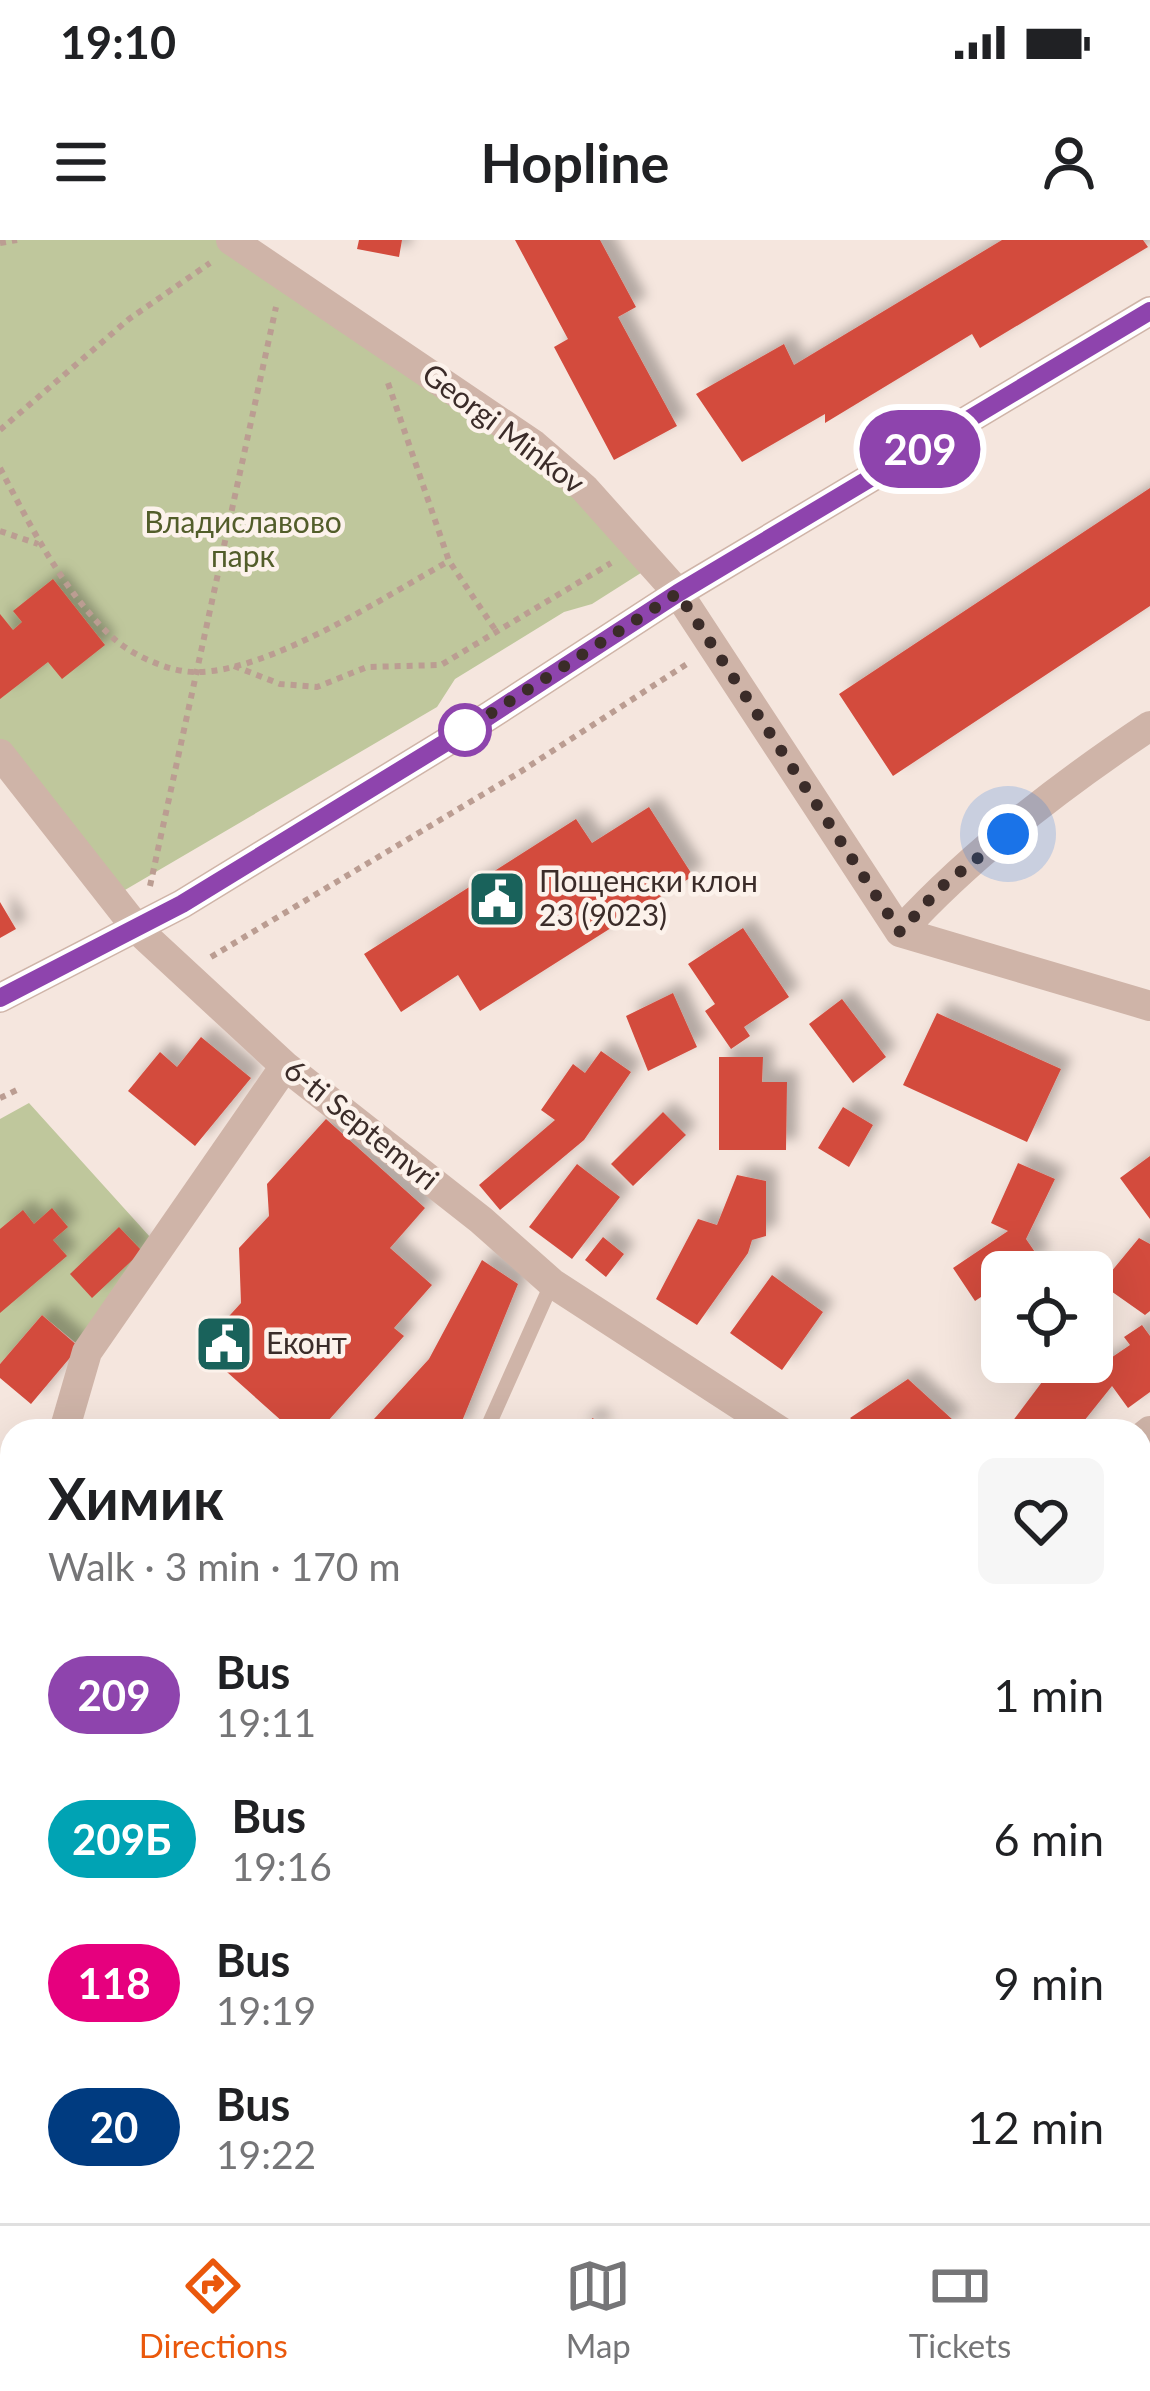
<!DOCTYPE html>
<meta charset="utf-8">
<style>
body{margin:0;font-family:Lato,sans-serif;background:#f6f6f6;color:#202124;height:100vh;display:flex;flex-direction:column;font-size:45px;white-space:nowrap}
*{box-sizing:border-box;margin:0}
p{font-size:39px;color:#757577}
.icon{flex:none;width:66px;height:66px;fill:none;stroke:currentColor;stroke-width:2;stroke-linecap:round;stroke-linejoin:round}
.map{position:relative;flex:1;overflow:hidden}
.panel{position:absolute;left:0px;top:1179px;width:1152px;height:804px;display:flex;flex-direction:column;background:#fff;border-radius:36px 36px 0 0;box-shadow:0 12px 48px #0002}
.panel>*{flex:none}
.badge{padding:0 24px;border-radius:39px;font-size:42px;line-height:78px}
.fabs{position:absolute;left:981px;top:1011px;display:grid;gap:24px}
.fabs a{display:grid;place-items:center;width:132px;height:132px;border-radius:18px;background:#fff;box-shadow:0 12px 48px #0002;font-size:60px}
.you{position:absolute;width:60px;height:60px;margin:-30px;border:9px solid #fff;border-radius:50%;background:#1a73e8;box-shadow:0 0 0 18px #1a73e833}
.map>.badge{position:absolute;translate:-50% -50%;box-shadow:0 0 0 6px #fff}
.round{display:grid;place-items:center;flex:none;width:126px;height:126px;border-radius:18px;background:#f6f6f6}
.headline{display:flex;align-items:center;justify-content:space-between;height:204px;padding:0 48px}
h1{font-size:57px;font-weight:700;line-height:90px}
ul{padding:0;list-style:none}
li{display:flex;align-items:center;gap:36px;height:144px;padding:0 48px}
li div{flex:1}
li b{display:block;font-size:45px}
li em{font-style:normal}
li .badge{min-width:132px;font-weight:700;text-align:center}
.status{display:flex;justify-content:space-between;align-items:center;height:84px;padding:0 60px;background:#fff;direction:ltr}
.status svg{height:33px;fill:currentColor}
header{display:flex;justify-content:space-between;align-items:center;height:156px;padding:0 48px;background:#fff;font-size:54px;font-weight:700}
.tab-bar{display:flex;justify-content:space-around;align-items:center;height:168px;border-top:3px solid #e0e0e0;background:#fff;font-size:33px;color:#757577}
.tab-bar a{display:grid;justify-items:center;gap:6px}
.tab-bar .selected{color:#ea580c}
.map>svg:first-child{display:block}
</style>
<div class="status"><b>19:10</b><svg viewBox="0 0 49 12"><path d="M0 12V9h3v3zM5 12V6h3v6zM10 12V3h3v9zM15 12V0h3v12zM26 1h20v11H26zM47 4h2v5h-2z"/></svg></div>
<header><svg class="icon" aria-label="menu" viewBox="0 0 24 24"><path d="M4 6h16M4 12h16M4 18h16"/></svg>Hopline<svg class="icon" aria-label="person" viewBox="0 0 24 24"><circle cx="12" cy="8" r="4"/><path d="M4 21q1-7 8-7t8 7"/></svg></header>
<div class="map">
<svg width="1150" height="1983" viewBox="0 0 1150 1983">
<defs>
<filter id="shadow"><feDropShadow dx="11" dy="-11" stdDeviation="6" flood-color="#0004"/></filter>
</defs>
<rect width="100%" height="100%" fill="#f5e6de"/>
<path fill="#bfc79c" d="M0,0H231L534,205L655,324L592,364L564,372L455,439L437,467L113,657L0,518Z
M29,863L160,1008L87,1112L42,1075L0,1124V879Z"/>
<path fill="#d34b3e" filter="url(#shadow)" d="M359,0H402L399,17L357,9Z
M515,0H600L636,67L618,77L677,186L614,220L554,107L568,99Z
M1002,0H1143L1148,7L980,108L972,94L825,183V174L742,222L696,154L784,104L794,125Z
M1150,248V366L893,536L839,454Z
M53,339L105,405L62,439L48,422L0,459V374L13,390L22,382L13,371Z
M649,567L693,636L480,771L458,735L401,772L364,714L576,579L592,603Z
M0,662L16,689L0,698Z
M743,688L789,757L744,787L750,796L731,809L705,771L715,764L688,724Z
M673,753L697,807L648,831L626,776Z
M842,759L886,817L853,843L809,784Z
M937,773L1061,829L1027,902L903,845Z
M201,797L251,838L195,906L128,851L160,812L177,827Z
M601,811L631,832L584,900L500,970L479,945L555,880L541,870L573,824L585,833Z
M719,817H763L762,842H787L786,910H719Z
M843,867L873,885L849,927L818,908Z
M663,872L686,895L633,946L611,924Z
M326,879L425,968L390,1008L432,1045L394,1088L404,1096L319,1191H293L200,1108L241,1063L239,1008L269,976L267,944Z
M1150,916V979L1120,938Z
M1018,923L1055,939L1026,999L1039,1018L1018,1032H1002V1043L975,1061L953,1028L1008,991L991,983Z
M577,924L620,957L572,1019L529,987Z
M737,935L766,941V996L752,1000L748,1013L697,1085L656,1059L698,979L717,985Z
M52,968L68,987L53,1000L67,1016L0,1073V989L23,970L34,984Z
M119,987L142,1011L92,1058L70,1034Z
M603,997L624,1014L606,1037L585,1020Z
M1139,998L1150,1004V1071L1145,1075L1101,1044Z
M482,1020L518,1044L458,1191H363L429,1119Z
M772,1035L823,1072L782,1130L730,1093Z
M42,1075L79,1107L31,1164L0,1138V1124Z
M1142,1085L1150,1096V1152L1128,1168L1112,1146L1076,1191H1025L1012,1182L1057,1122H1094L1099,1126L1130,1105L1124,1097Z
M908,1139L953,1180L943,1191H865L850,1178Z
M593,1178L602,1191H574Z
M1140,1303L1150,1314V1400L1140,1389Z
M12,1551V1608L0,1610V1553Z
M1150,1816V1878L1140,1879V1818Z
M193,1975L195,1983H147V1980Z"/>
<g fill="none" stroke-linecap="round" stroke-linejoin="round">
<path stroke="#bb9d92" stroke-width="6" stroke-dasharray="6 6" stroke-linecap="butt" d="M0,3L17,0
M388,143L449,321L496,391
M0,190L129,79L210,23
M0,228C31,287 63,351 112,397C131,415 171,433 197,432C269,432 386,356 449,321
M0,291L38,304
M234,426L280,444L317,447L367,427L441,425L611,323
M150,646L276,67
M211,717L517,534L690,422
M0,858L17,850"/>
<path stroke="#cfb4a8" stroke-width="15" d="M486,1191L552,1043"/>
<path stroke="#cfb4a8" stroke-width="30" d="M231,0L534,205L584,248L678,353L900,692L1150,766
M0,514L138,690L285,826L481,980L552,1043L780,1191
M900,692C970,615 1063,544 1150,486
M64,1191L87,1112L285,826
M1140,1199L1150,1191
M0,1418L12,1376
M1140,1483L1150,1493
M0,1521L12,1519
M1140,1956L1150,1955
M269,1971V1983
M806,1983L953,1971"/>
<path stroke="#cfb4a8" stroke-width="30" d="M0,758L182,664L489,476L678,353L1150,71"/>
</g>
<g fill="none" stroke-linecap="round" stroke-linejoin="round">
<g stroke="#fff" stroke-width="27">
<path id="line" d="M0,758L182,664L489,476L678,353L1150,71"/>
</g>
<use href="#line" stroke="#8e44ad" stroke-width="18"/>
<path stroke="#3b2c29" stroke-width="12" stroke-dasharray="0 21.6" d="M465,490L451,499L678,353L900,692L940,648L1008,594"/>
</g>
<defs>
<g id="civic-square" transform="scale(3)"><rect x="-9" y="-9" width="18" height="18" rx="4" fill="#19625b" stroke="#fcf2eb"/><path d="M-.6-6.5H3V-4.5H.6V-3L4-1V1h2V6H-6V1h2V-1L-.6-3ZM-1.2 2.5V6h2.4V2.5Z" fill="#fff"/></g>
</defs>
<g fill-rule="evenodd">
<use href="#civic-square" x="497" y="659"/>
<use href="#civic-square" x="224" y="1104"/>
</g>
<circle fill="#fff" stroke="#8e44ad" stroke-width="6" cx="465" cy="490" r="24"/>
<g text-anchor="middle" stroke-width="9" stroke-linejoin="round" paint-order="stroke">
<g font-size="30" fill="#3b2c29" stroke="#fcf2eb">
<text transform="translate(503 189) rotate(37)" y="10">Georgi Minkov</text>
<text transform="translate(361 885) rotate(39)" y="10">6-ti Septemvri</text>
</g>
<g font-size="30" fill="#525d2a" stroke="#fcf2eb">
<text x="243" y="293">Владиславово<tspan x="243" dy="34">парк</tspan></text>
</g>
<g font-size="30" fill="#3b2c29" stroke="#fcf2eb" text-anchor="start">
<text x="539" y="652">Пощенски клон<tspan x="539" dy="34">23 (9023)</tspan></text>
<text x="266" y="1114">Еконт</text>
</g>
</g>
</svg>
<div class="fabs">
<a><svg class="icon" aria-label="locate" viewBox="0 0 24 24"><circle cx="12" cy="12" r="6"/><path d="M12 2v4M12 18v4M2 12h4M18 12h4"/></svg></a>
</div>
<div class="you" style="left:1008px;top:594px"></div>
<b class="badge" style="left:920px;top:209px;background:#8e44ad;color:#fff">209</b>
<section class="panel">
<div class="headline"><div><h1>Химик</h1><p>Walk · 3 min · 170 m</p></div><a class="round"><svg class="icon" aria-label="heart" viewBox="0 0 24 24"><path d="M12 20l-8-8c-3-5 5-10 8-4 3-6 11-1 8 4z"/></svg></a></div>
<ul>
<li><span class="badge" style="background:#8e44ad;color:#fff">209</span><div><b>Bus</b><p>19:11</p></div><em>1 min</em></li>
<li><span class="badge" style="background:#00a3b4;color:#fff">209Б</span><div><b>Bus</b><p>19:16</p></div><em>6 min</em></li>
<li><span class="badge" style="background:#e6007e;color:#fff">118</span><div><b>Bus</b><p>19:19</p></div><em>9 min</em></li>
<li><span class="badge" style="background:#003b80;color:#fff">20</span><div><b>Bus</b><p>19:22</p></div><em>12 min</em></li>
</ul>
</section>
</div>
<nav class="tab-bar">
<a class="selected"><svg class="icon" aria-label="directions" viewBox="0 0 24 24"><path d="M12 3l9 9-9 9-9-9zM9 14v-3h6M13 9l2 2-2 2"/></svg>Directions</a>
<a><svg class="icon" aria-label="map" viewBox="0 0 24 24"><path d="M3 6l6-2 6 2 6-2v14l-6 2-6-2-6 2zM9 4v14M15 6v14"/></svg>Map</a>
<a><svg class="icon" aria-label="tickets" viewBox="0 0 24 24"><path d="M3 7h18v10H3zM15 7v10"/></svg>Tickets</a>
</nav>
